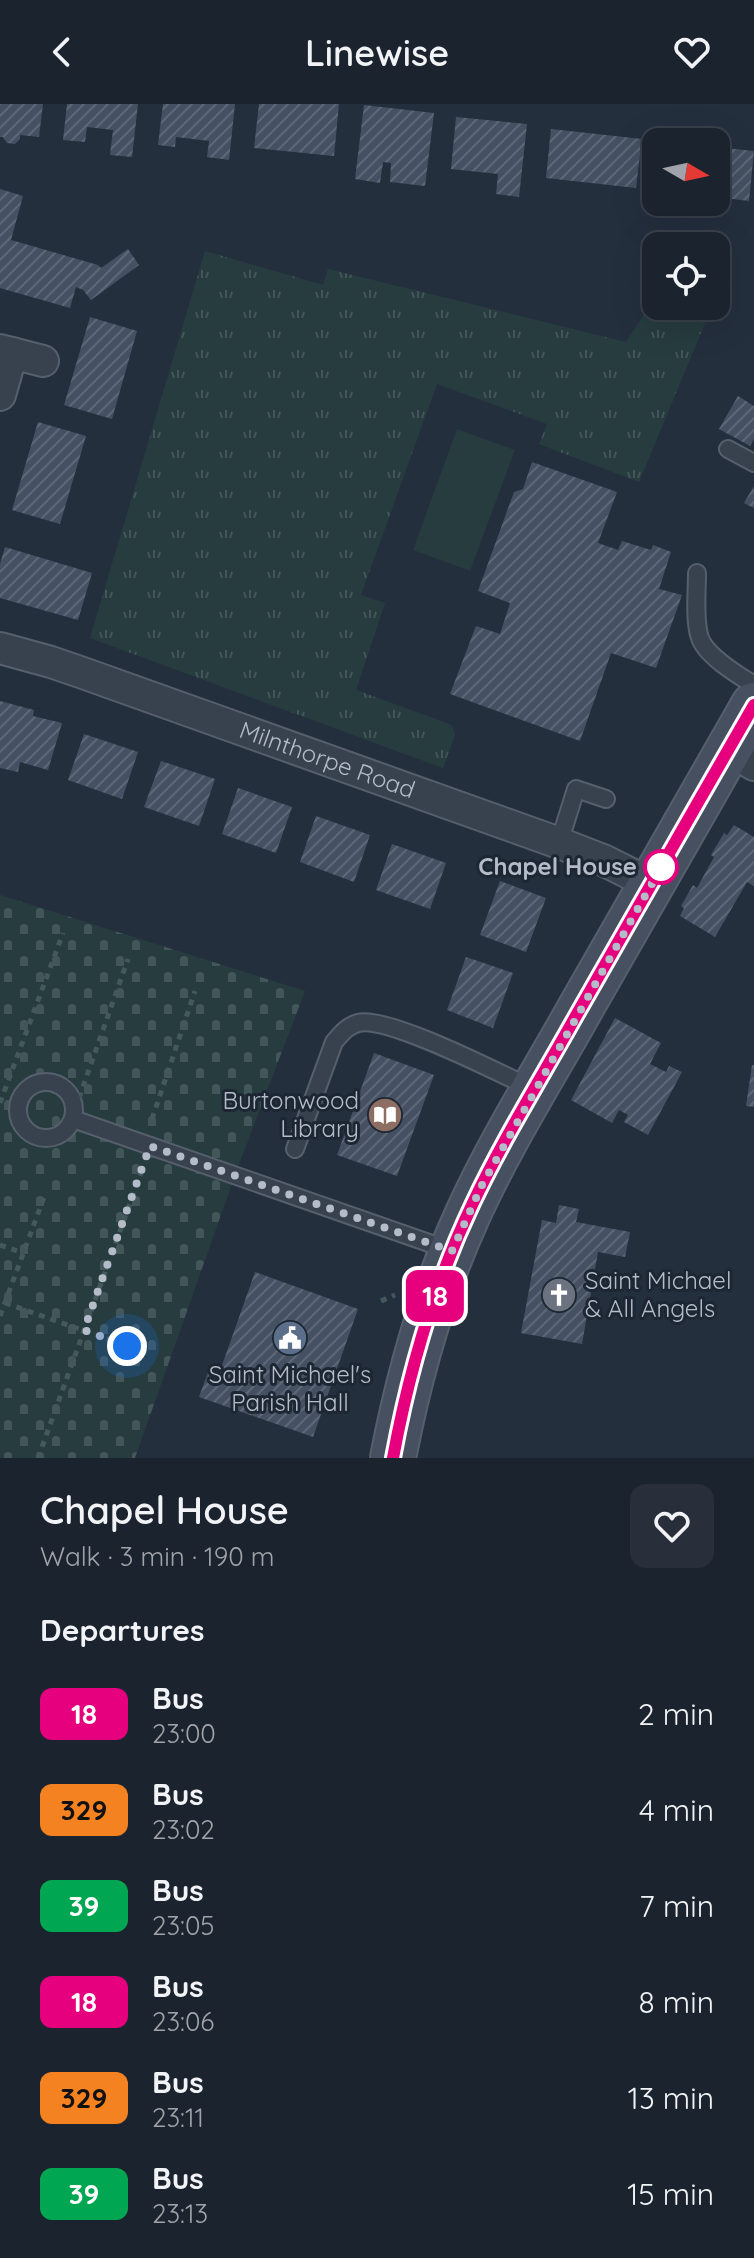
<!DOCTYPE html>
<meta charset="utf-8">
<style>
body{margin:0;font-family:Quicksand,sans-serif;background:#282f3a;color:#f1f3f6;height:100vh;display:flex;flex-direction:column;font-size:30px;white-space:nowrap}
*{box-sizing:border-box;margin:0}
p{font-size:26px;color:#a0a4aa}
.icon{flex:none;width:44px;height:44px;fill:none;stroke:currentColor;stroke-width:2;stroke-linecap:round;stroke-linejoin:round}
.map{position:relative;height:1354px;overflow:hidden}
.details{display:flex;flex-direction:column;background:#1b232e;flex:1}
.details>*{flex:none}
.badge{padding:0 16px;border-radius:12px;font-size:28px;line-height:52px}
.needle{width:52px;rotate:99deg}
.buttons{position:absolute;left:642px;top:24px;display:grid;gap:16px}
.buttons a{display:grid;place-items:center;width:88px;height:88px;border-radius:16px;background:#1b232e;box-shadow:0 8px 32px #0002,0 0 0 2px #39404a;font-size:40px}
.you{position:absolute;width:40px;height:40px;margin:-20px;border:6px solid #fff;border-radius:50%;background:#1a73e8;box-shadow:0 0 0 12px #1a73e833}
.map>.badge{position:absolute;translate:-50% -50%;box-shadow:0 0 0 4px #fff}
h2{padding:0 40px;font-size:30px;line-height:72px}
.round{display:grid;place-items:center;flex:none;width:84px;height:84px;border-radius:16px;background:#282f3a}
.summary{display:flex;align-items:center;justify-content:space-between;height:136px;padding:0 40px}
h1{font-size:38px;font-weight:600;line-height:60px}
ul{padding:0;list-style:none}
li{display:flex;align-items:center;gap:24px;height:96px;padding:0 40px}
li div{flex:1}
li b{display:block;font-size:30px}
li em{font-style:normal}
li .badge{min-width:88px;font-weight:700;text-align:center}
header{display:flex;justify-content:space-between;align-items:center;height:104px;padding:0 40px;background:#1b232e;font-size:36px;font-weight:600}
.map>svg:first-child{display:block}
</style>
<header><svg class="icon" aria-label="back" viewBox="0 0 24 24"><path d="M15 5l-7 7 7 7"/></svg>Linewise<svg class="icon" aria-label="heart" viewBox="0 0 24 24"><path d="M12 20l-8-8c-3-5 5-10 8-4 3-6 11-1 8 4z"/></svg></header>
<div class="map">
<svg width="754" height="1354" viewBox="0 0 754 1354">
<defs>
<pattern id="grass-tufts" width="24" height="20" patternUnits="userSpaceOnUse" patternTransform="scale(2)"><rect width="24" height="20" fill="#263c3f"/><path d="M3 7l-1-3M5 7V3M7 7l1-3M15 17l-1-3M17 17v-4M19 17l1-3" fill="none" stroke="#435659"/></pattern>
<pattern id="cemetery-stones" width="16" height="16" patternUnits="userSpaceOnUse" patternTransform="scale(2)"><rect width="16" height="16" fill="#263c3f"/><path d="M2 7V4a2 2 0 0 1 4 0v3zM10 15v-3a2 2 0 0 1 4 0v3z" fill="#435659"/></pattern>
<pattern id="building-hatch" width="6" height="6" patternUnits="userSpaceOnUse" patternTransform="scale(2)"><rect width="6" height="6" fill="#455162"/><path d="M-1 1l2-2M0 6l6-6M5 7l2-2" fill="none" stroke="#5d6877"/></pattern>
</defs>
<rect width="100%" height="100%" fill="#242f3e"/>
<path fill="url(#grass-tufts)" d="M205,147L323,181L328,165L626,238L649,203L708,212L639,378L539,340L547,320L437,280L361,491L385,499L356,586L452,621L455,631L443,664L90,534Z"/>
<path fill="url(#cemetery-stones)" d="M0,791L305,887L239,1060L135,1354H0Z"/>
<path fill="#263c3f" d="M457,325L515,346L470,467L413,446Z"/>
<path fill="url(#building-hatch)" d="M0,0H43L39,33L20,31V35L15,40L7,39L3,33H0Z
M67,0H138L132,53L110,51L113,26L87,23L85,38L63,36Z
M163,0H235L229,56L207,53L209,37L176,33L175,43L158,41Z
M259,0H339L334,52L254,44Z
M364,1L434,9L425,82L390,78L391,59L383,58L380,79L355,75Z
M456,13L527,20L519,93L496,90L498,70L451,65Z
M551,25L642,35L636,84L546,74Z
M716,43L754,47L749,97L716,93Z
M0,85L23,92L11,136L98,161L101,164L128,145L139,161L91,196L83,186L76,183L70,204L0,184Z
M90,213L137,227L112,315L64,301Z
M738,292L754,302V335L750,342L719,325Z
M38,318L86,332L60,420L12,406Z
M532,358L617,388L598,439L618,446L622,437L651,446L653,441L671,448L659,485L682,491L656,564L611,549L580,637L450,590L476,522L500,530L510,499L478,487L514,388L523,385Z
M754,382V404L744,399Z
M5,443L92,469L78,516L0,494V460Z
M0,597L34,606L33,612L62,619L48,666L20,658L18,668L0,664Z
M84,630L138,648L122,695L68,676Z
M161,657L215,675L199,722L144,703Z
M238,684L292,703L276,749L222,730Z
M316,712L370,731L354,778L300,758Z
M734,721L754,733V782L747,778L715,833L680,812L684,804L681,802L693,781L697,784L714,753L711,751L724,729L727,731Z
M392,740L446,759L430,805L376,786Z
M500,777L546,794L526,848L480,831Z
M466,853L513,869L493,924L447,906Z
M615,914L661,939L650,960L666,968L669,962L682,968L648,1031L624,1018L628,1011L619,1006L612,1019L571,996Z
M374,949L434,971L397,1072L337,1051Z
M752,961H754V1003L746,1002Z
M559,1101L579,1105L576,1118L630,1128L625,1153L598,1148L582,1240L521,1229L542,1116L556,1119Z
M255,1168L358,1205L313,1333L199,1293L210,1263L220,1267Z"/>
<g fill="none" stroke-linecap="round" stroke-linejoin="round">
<g stroke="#565f6c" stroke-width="20">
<path id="lane" d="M728,345L754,359
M697,469C697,488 694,517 700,534C706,552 738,571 754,581
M559,739L576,685L606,695
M18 1006a28 28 0 1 1 56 0a28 28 0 1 1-56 0Z
M73,1015L449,1146
M295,1045L334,938C341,930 347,922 358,919C387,911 501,970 533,985"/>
</g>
<g stroke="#565f6c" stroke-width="34">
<g id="street">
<path d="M0,246L43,257"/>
<path d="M0,291L12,249"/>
<path id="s1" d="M0,544L51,558L83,569L559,739L603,756L651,780"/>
<path d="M729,646L754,661"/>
</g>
</g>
<g stroke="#565f6c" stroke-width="48">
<path id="secondary" d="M393,1354C409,1271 432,1189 467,1112C499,1041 542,973 580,905C638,804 696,702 754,601"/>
</g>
<path stroke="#44595c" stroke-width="5" stroke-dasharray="6 6" stroke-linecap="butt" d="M79,994L128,855
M0,999L63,829
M152,1015L195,887
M0,1141L23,1149
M381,1197L395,1191
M5,1199L148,1249
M0,1212L46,1088
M38,1354L142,1066"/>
<use href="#lane" stroke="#38414e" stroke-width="16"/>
<use href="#street" stroke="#38414e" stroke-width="30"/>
<use href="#secondary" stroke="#465061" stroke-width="44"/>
</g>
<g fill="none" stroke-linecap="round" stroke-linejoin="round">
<g stroke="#fff" stroke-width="18">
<path id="line" d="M393,1354C409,1267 434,1181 472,1101C503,1035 542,973 577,910C635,807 695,704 754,601"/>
</g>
<use href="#line" stroke="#e6007e" stroke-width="12"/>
<path stroke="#b4bcc9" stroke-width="8" stroke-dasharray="0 14.4" d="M127,1242L84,1226L150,1042L452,1147L482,1081L667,753L661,763"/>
</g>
<defs>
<g id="library-disc" transform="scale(1.8)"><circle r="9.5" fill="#8d6e63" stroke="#1d2633"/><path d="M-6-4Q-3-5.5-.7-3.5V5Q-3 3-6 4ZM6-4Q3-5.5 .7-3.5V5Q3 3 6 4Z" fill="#fff"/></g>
<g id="church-disc" transform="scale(1.8)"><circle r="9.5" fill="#6b7280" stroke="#1d2633"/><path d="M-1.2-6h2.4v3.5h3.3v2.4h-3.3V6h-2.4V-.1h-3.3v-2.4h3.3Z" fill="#fff"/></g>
<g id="civic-disc" transform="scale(1.8)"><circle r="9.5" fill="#5c6f8a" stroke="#1d2633"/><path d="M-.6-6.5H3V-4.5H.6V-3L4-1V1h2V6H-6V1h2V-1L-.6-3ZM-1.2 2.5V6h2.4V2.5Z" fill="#fff"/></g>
</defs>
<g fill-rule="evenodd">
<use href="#library-disc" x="385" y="1011"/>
<use href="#church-disc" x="559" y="1191"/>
<use href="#civic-disc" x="290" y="1234"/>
</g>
<circle fill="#fff" stroke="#e6007e" stroke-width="4" cx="661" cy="763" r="16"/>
<g text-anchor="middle" stroke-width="6" stroke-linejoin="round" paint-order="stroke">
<g font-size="24" fill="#b4bcc9" stroke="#1d2633">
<text dy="8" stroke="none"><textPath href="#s1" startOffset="346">Milnthorpe Road</textPath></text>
</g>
<g font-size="24" font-weight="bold" fill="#b4bcc9" stroke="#1d2633" text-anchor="end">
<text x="637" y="771">Chapel House</text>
</g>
<g font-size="24" fill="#b4bcc9" stroke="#1d2633" text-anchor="end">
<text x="359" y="1005">Burtonwood<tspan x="359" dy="28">Library</tspan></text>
<text x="585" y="1185" text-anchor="start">Saint Michael<tspan x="585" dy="28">&amp; All Angels</tspan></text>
<text x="290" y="1279" text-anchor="middle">Saint Michael's<tspan x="290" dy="28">Parish Hall</tspan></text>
</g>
</g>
</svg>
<div class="buttons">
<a><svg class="needle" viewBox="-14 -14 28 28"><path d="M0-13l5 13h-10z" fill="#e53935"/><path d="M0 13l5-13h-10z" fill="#a0a4aa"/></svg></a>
<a><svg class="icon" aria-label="locate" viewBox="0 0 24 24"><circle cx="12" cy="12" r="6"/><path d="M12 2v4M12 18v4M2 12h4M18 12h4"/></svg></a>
</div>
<div class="you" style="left:127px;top:1242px"></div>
<b class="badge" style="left:435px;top:1192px;background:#e6007e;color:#fff">18</b>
</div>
<section class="details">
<div class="summary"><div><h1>Chapel House</h1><p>Walk · 3 min · 190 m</p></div><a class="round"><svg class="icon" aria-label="heart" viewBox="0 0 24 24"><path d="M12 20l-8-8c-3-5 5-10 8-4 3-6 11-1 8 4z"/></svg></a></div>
<h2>Departures</h2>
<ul>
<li><span class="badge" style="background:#e6007e;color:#fff">18</span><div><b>Bus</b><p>23:00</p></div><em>2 min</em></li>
<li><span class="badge" style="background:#f58220;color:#111">329</span><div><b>Bus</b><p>23:02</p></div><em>4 min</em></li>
<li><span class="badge" style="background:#00a651;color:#fff">39</span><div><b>Bus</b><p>23:05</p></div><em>7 min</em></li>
<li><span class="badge" style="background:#e6007e;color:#fff">18</span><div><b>Bus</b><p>23:06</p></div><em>8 min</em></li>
<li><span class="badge" style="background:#f58220;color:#111">329</span><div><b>Bus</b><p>23:11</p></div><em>13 min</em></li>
<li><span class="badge" style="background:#00a651;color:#fff">39</span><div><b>Bus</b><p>23:13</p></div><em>15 min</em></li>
</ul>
</section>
